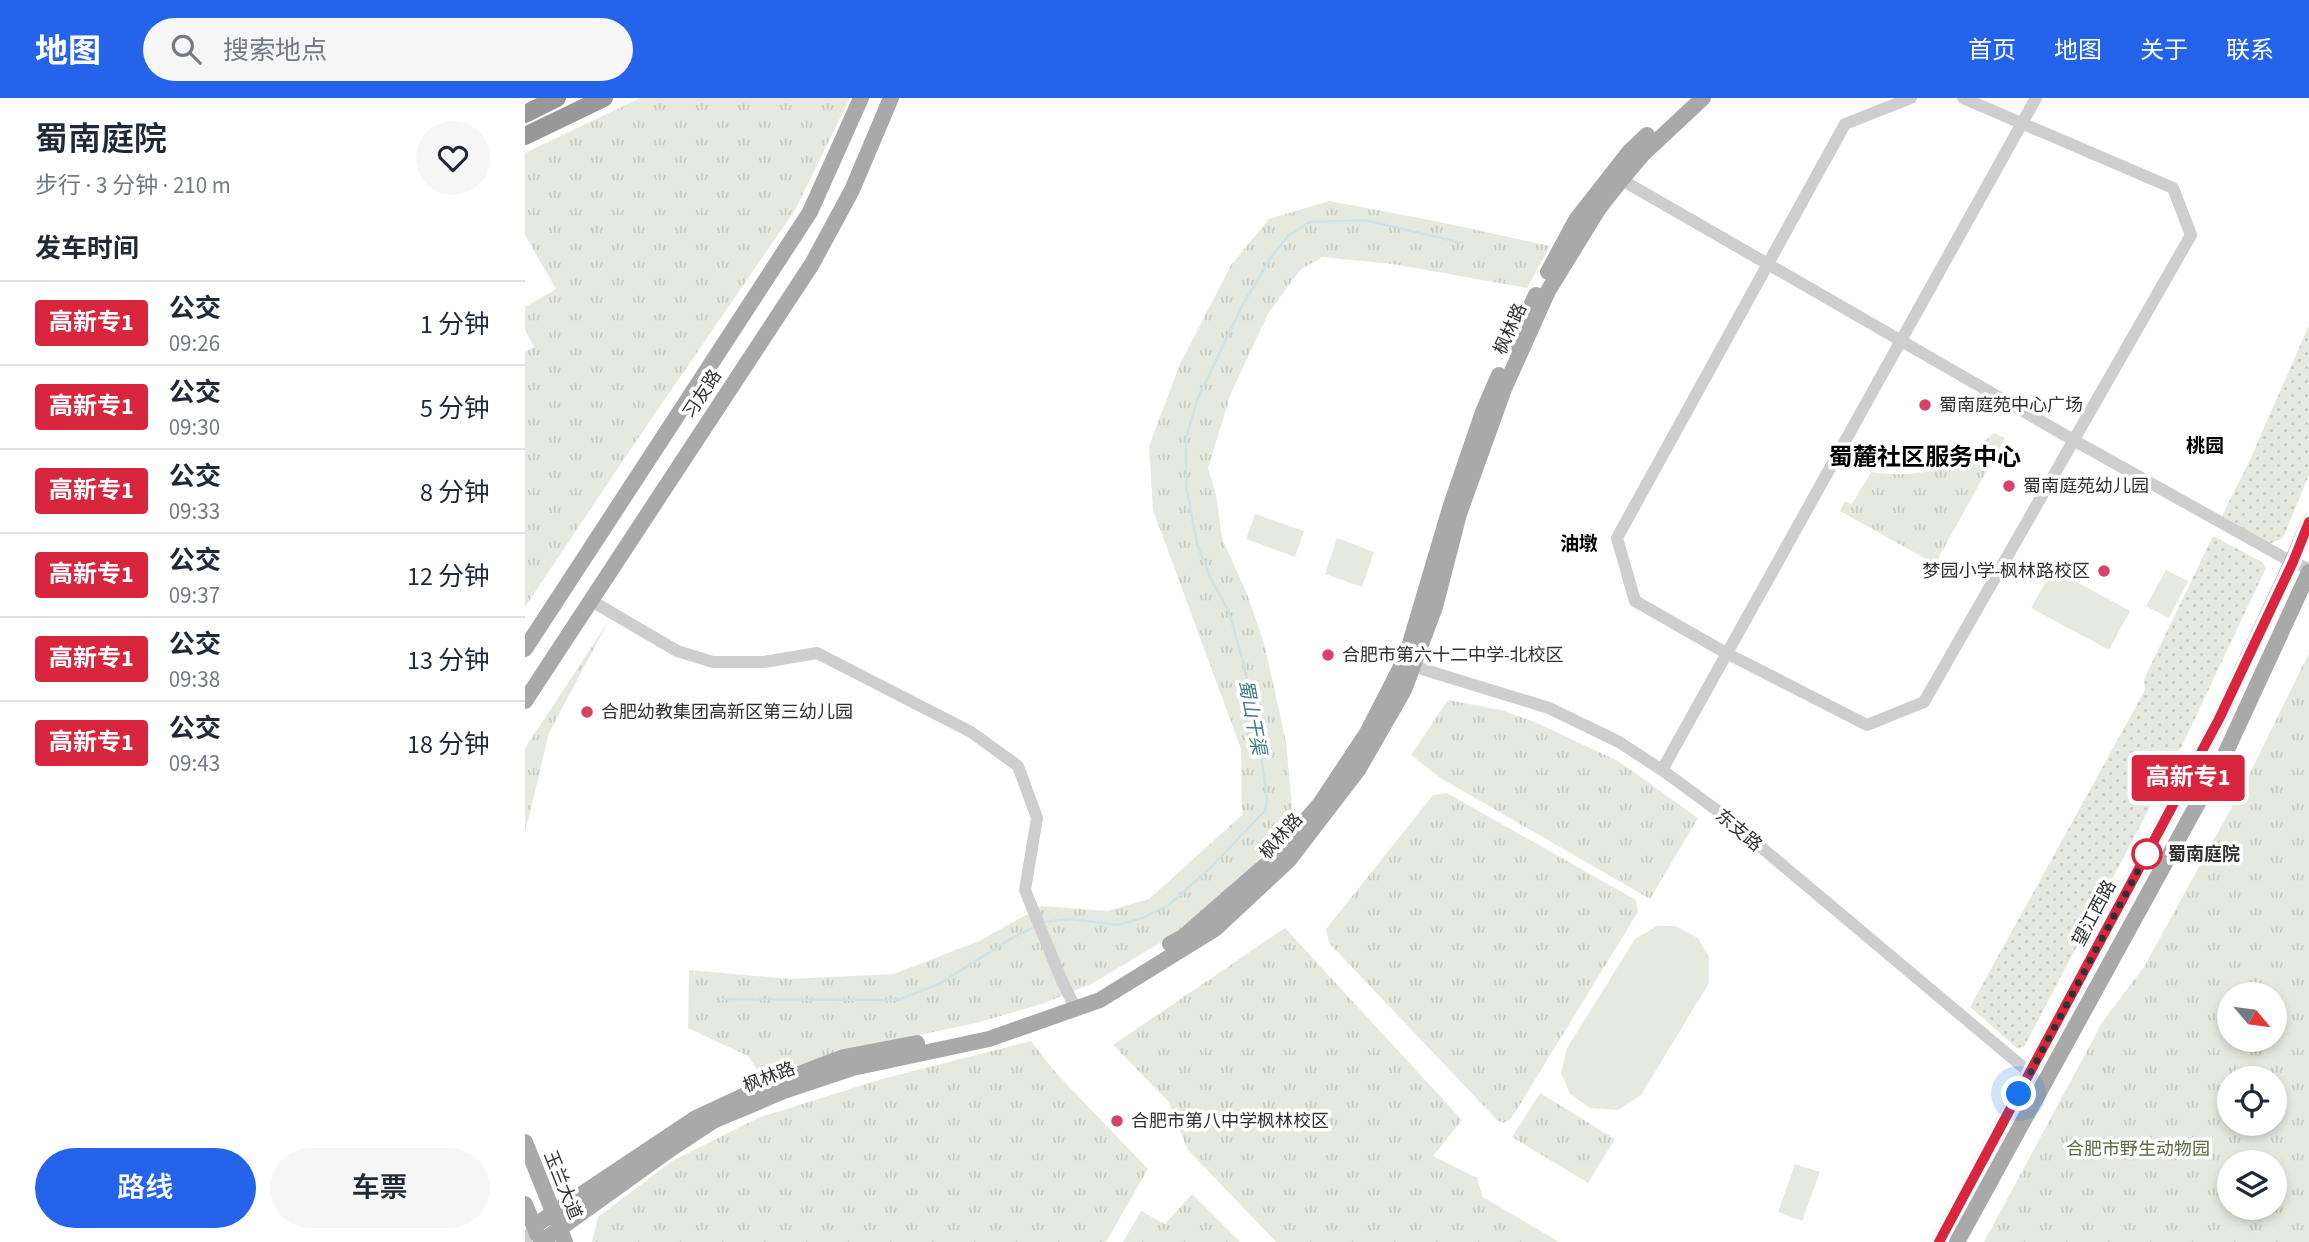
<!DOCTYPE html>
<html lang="zh">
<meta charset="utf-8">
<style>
body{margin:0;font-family:"Source Sans 3","Noto Sans SC",sans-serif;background:#f6f6f7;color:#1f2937;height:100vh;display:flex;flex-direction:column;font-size:26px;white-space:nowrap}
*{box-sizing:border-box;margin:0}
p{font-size:23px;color:#747a83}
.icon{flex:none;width:38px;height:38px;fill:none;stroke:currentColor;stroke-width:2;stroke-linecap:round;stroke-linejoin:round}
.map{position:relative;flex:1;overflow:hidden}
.panel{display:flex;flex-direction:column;background:#fff;width:525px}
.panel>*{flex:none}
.badge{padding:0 14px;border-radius:5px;font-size:24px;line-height:46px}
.needle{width:46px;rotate:119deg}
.fabs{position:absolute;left:1692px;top:884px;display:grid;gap:14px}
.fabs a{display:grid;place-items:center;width:70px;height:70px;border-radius:50%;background:#fff;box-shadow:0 4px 10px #0003;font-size:35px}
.you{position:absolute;width:35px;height:35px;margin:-18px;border:5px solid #fff;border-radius:50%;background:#1a73e8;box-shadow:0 0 0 10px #1a73e833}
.map>.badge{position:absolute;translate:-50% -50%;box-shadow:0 0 0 4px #fff}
h2{padding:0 35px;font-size:26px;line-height:63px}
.round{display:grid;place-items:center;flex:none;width:74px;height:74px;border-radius:37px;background:#f6f6f7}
.head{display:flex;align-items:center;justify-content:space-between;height:119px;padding:0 35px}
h1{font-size:33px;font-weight:600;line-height:52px}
.action{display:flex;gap:14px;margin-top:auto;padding:14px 35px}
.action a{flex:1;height:80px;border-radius:42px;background:#2563eb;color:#fff;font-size:28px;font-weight:600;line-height:80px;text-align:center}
.action a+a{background:#f6f6f7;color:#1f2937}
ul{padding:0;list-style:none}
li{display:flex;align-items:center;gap:21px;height:84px;padding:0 35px;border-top:2px solid #e0e1e3}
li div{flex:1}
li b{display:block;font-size:26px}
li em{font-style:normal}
li .badge{min-width:77px;font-weight:700;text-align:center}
header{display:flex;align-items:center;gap:42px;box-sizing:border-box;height:98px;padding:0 35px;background:#2563eb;color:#fff}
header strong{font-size:33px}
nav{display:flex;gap:38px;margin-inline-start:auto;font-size:24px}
.search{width:490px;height:63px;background:#f6f6f7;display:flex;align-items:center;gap:18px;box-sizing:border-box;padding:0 24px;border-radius:38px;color:#747a83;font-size:26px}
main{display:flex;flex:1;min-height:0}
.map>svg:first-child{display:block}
</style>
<header>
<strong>地图</strong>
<div class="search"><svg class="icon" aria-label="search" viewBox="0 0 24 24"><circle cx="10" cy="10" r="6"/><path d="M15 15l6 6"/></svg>搜索地点</div>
<nav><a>首页</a><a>地图</a><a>关于</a><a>联系</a></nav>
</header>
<main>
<section class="panel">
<div class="head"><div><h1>蜀南庭院</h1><p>步行 · 3 分钟 · 210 m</p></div><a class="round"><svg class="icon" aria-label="heart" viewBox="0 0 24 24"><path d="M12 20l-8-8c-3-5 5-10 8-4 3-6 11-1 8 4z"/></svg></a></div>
<h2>发车时间</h2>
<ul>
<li><span class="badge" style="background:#d7263d;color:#fff">高新专1</span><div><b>公交</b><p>09:26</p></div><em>1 分钟</em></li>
<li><span class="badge" style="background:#d7263d;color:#fff">高新专1</span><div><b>公交</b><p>09:30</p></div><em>5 分钟</em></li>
<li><span class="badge" style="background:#d7263d;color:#fff">高新专1</span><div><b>公交</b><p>09:33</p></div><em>8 分钟</em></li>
<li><span class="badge" style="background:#d7263d;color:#fff">高新专1</span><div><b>公交</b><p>09:37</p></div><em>12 分钟</em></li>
<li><span class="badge" style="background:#d7263d;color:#fff">高新专1</span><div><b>公交</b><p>09:38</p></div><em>13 分钟</em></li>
<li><span class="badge" style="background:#d7263d;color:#fff">高新专1</span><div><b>公交</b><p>09:43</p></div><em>18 分钟</em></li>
</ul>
<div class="action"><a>路线</a><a>车票</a></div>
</section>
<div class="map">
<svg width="1784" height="1144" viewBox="0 0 1784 1144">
<defs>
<pattern id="grass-tufts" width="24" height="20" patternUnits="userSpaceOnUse" patternTransform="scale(1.75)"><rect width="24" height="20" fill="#e6eade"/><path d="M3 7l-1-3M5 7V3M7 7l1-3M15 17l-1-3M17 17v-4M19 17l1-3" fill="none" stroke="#c6c9bf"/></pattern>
<pattern id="garden-dots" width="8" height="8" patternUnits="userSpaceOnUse" patternTransform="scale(1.75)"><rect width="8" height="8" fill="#e6eade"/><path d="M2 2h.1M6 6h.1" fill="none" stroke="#c6c9bf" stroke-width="1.8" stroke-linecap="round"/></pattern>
</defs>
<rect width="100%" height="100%" fill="#fff"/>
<path fill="url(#grass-tufts)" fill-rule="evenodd" d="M115,0H325L270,112L103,355L0,509V254L9,249L0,232V209L31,191L0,137V55Z
M804,103L910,123L1025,148L1002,190L867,166L797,159L775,172L743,216L706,295L683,370L691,396L697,440L722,496L739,545L761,644L768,719L721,776L650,836L568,885L517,906L451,925L319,953L237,979L223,958L163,930L164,872L265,881L369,876L454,843L517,808L582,813L624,801L717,717L716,651L628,412L624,348L655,266L706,167L744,121Z
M1469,335L1480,340L1410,466L1315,413L1320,403L1327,406L1346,374C1378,379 1416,376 1443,357C1452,350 1460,342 1469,335Z
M83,524L24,635L0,735V650Z
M1784,555V1144H1459L1578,923L1619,869L1721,683ZM1704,896H1750V942H1704ZM1704,980H1750V1026H1704ZM1704,1064H1750V1110H1704Z
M923,602L976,612L1012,625L1093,663L1173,720L1125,801L917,681L886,657Z
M922,695L1111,802L1113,814L986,1021L978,1025L972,1022L804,845L801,831L908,697Z
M760,830L937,1022L908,1058L952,1080L958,1099L1034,1144H751L663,1052L643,1003L588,947Z
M506,943L531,975L623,1071L581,1144H67L73,1119L147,1063L235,1019L357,981Z
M1015,995L1090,1041L1063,1085L987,1039Z
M667,1096L715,1144H598L616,1113L640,1126Z"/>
<path fill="url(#garden-dots)" d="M1784,227V377L1758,440L1744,446L1697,418L1724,364Z
M1688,438L1737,464L1741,470L1657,648L1499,949L1492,950L1445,909L1620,592L1619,581Z"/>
<path fill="#e6eade" d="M730,416L779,433L770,459L721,441Z
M812,440L849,454L837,489L800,476Z
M1528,471L1605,513L1584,552L1506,510Z
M1641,472L1663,483L1644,520L1621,508Z
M1132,828H1151L1173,840L1184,859V885L1116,997L1093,1012L1065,1010L1045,996L1036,975L1042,950L1110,841Z
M1270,1066L1295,1074L1277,1123L1253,1114Z"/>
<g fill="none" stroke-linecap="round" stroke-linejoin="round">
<path stroke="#cbe3e9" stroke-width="2.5" d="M518,824L546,821L593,827L618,820L644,807L685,770L740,713L742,702L733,632L718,564L704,514L686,481L672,446L661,387V340L672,302L718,206L747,158L764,137L785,124L840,122L937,145
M198,901L373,902L414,886L487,840L509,829"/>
<path stroke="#cecece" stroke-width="12" d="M1386,0L1320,26L1092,440L1110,503L1201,555L1342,627L1399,604L1666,137L1648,90L1438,0
M1090,78L1550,343L1767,464L1784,471
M65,502L152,553L188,564H239L292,555L446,634L493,668L512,720L500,792L537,883L551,911
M881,566L1024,610L1094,644L1137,672L1193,713L1505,975
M1137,672L1511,0
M0,1144L9,1128"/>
<path stroke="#a9a9a9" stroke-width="16" d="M1023,174L1051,122L1105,53L1122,37
M986,250L1011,197
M0,551L285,114L336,0
M0,603L287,166L327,92L366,0
M645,846L658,839L743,765L795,706L842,635L881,559L926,407L958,314L974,277
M0,1044L40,1144
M0,1106L12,1136
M9,1128L171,1020L231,992L319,959L392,945
M16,1144L147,1050L188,1023L259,993L328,970L464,941L575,902L690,831L764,762L833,672L879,592L910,509L934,416L979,291L1023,193L1074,110L1096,82L1117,57L1178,0
M1414,1144L1694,621L1767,464L1784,424
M1432,1144L1701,654L1784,474"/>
<path stroke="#989898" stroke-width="18" d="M0,16L32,0
M0,38L79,0"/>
</g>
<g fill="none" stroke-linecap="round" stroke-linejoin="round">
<g stroke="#fff" stroke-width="16">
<path id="line" d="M1414,1144L1694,621L1768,464L1784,424"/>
</g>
<use href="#line" stroke="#d7263d" stroke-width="10"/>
<path stroke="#313131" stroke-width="7" stroke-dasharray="0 12.6" d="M1494,996L1622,756"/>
</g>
<g fill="#da4169" stroke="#fff" stroke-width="2.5">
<circle cx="1400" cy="307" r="7"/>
<circle cx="1484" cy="388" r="7"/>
<circle cx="1579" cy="473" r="7"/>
<circle cx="803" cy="557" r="7"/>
<circle cx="62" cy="614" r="7"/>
<circle cx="592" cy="1023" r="7"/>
</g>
<circle fill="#fff" stroke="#d7263d" stroke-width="3.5" cx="1622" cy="756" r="14"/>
<g text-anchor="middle" stroke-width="7" stroke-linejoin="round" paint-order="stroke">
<g font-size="18" fill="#313131" stroke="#fff">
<text transform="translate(985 231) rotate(-66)" y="6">枫林路</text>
<text transform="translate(177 296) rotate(-57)" y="6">习友路</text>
<text transform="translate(1214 732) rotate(40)" y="6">东支路</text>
<text transform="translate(756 738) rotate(-49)" y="6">枫林路</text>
<text transform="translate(1569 815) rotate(-62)" y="6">望江西路</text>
<text transform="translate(244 979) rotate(-21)" y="6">枫林路</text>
<text transform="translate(38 1087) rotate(68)" y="6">玉兰大道</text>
</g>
<g font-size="18" fill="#313131" stroke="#fff" text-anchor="start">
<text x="1414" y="313">蜀南庭苑中心广场</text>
<text x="1498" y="394">蜀南庭苑幼儿园</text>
<text x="1565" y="479" text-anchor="end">梦园小学-枫林路校区</text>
<text x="817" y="563">合肥市第六十二中学-北校区</text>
<text x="76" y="620">合肥幼教集团高新区第三幼儿园</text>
<text x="606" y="1029">合肥市第八中学枫林校区</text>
</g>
<g font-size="18" font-weight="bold" fill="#313131" stroke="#fff" text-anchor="start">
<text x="1643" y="762">蜀南庭院</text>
</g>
<g font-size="18" fill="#5c6b41" stroke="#fff">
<text x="1613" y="1057">合肥市野生动物园</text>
</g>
<g font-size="19" font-weight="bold" fill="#000" stroke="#fff">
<text x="1680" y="354">桃园</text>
<text x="1054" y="452">油墩</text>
</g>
<g font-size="19" font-style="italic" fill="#417a89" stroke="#fff">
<text transform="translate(728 619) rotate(79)" y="7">蜀山干渠</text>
</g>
<g font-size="24" font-weight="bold" fill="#000" stroke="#fff">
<text x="1400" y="367">蜀麓社区服务中心</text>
</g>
</g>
</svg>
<div class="fabs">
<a><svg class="needle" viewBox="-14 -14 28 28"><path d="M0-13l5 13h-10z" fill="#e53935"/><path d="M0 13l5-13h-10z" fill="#747a83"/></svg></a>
<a><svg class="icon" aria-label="locate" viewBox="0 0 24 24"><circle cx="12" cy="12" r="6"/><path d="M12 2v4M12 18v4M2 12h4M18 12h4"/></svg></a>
<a><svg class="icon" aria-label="layers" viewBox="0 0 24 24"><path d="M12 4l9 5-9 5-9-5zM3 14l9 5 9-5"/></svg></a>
</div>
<div class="you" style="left:1494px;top:996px"></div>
<b class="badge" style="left:1663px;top:680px;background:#d7263d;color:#fff">高新专1</b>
</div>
</main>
